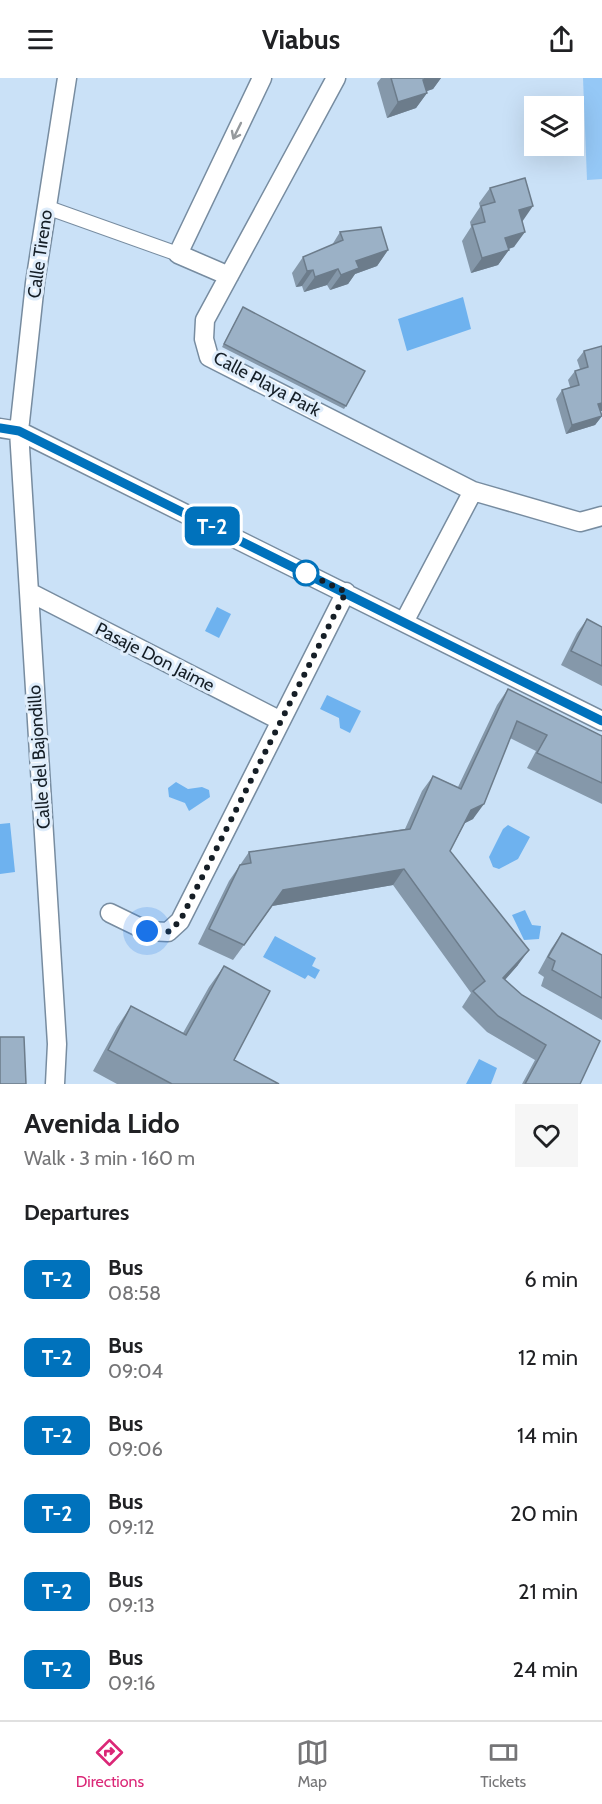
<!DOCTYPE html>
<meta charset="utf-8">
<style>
body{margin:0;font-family:Cabin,sans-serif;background:#f6f6f6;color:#202124;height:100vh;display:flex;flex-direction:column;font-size:22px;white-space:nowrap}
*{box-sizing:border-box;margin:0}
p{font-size:20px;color:#757577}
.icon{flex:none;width:33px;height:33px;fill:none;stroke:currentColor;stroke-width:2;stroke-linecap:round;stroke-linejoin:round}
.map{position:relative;height:1006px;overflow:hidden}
.drawer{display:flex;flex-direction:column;background:#fff;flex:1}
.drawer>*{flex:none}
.badge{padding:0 12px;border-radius:9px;font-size:21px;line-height:39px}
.controls{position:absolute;left:524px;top:18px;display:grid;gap:12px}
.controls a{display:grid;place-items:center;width:60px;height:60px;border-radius:0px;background:#fff;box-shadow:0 6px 24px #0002;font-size:30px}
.you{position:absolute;width:30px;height:30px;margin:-15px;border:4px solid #fff;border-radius:50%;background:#1a73e8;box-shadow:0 0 0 9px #1a73e833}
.map>.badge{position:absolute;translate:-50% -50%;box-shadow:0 0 0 3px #fff}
h2{padding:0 24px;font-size:22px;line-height:54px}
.round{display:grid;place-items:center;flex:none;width:63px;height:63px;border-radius:0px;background:#f6f6f6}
.overview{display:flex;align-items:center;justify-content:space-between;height:102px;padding:0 24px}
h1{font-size:28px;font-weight:700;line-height:45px}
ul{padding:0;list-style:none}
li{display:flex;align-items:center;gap:18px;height:78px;padding:0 24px}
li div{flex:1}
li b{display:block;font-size:22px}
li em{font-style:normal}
li .badge{min-width:66px;font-weight:700;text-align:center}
header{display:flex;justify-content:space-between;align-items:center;height:78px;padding:0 24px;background:#fff;font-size:27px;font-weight:700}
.tabs{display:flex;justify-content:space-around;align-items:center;height:84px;border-top:2px solid #e0e0e0;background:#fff;font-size:16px;color:#757577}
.tabs a{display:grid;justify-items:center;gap:3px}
.tabs .current{color:#db2777}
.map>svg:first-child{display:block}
</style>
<header><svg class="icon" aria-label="menu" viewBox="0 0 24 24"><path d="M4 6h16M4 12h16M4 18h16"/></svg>Viabus<svg class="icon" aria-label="share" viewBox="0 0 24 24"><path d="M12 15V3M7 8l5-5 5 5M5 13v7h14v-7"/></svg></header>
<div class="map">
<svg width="602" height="1006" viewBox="0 0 602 1006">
<rect width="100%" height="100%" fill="#cae1f7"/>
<path fill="#95c8f6" d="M583,0H602V101L587,102Z"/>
<path fill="#6eb2ef" d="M463,219L471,251L407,273L398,241Z
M217,529L231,536L219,560L205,553Z
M327,617L361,633L350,655L340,650L339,640L320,631Z
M176,704L188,711L202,709L209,712L210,719L189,733L185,725L169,719L168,710Z
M10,745L15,794L0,796V746Z
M508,747L530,759L518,781L499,791L493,789L489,779L503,751Z
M525,832L532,847L541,848L539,861L524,862L512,837Z
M275,858L316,880L312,888L320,892L315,901L308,897L305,901L263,879Z
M479,981L497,990L491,1006H466Z"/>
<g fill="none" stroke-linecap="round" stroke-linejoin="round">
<g stroke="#778ca0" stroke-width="16">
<path id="pedestrian" d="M46,129L178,176"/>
</g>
<g stroke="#778ca0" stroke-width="21">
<path id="minor" d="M336,0L205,242L204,261L209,279L473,413
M229,198L178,176L262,0
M0,350L19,353L602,643
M29,514L281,643
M404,544L473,413L580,444L602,438
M110,835L147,853L168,854L180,843L346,514
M55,1006L57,966L19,353L35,205L67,0"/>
</g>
<use href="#pedestrian" stroke="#fff" stroke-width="14"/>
<use href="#minor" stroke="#fff" stroke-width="18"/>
</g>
<path fill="#8598aa" d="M381,0H441L433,11L427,13V15L416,30L387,40L377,5Z
M490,110L522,144L514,169L509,171L498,187L471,195L462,163L471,149L470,144L480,129L479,125Z
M340,154L388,172L377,188L355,196L348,206L330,212L327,207L304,214L302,208L296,209L292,195L303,179L332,167Z
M243,229L346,328L344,331L222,269Z
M584,273L602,338L595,347L566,356L556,321L562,312L570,309L568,302L575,293L580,291L577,282Z
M587,541L602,549V608L561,587L577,555Z
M508,611L602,658V726L527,690L536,673L510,660L473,741L465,745L450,773L518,887L505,902L580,1006H522L535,982L487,954L462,929L471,915L393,807L272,828L233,882L198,866L229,803L249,774L405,751L422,713L433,698L458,709L497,627Z
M562,855L602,877V942L541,908L544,899L538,895L551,871Z
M224,888L234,982L279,1006H117L93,993L117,949L131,928L183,955L209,909Z"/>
<path fill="#6c7c8b" d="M429,0H441L433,11L412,18L423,2Z
M427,15L416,30L387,40L398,24Z
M533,128L522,144L519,132Z
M525,154L514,169L494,175L505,160Z
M388,172L377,188L355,196L348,206L330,212L341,197L356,183Z
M509,172L498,187L471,195L482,180Z
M338,191L327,207L304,214L315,199Z
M313,192L302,208L296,209L307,193Z
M602,325V333L592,335L598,326Z
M602,338L595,347L566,356L572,347Z
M484,726L473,741L461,747L471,732Z
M404,791L393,807L272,828L233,882L283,812Z
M529,872L518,887L492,916L503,900Z"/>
<path fill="#9bb1c6" stroke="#6c7c8b" stroke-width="1.5" d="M391,0H429L423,2L427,15L398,24Z
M525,100L533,128L519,132L525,154L505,160L509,172L482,180L472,147L485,144L481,128L495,124L490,110Z
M381,149L388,172L356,183L359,190L341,197L338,191L315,199L313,192L307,193L303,179L343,162L340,154Z
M243,229L365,293L346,328L224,266Z
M602,268V325L598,326L602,338L572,347L562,312L579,307L575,293L588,289L584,273Z
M587,541L602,549V588L571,573Z
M508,611L602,658V705L537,675L547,657L517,643L484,726L471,732L450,773L529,872L503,900L522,917L600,963L580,1006H525L546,967L498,938L473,913L485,903L404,791L283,812L244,867L209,851L240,787L251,785L249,774L410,751L433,698L461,711Z
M562,855L602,877V920L552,892L555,883L548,879Z
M224,888L270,913L234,982L279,1006H172L108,972L131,928L186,957Z
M0,959H24L26,1006H0Z"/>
<defs><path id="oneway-shaft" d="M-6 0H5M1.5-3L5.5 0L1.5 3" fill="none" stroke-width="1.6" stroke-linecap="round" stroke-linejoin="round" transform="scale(1.5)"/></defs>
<use stroke="#969a9d" href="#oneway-shaft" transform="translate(237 53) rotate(116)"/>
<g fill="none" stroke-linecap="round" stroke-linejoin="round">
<g stroke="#fff" stroke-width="14">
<path id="line" d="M0,350L19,353L602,643"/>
</g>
<use href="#line" stroke="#0072bc" stroke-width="9"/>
<path stroke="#151e26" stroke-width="6" stroke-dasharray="0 10.8" d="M147,853L168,854L180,843L346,514L306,495"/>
</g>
<circle fill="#fff" stroke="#0072bc" stroke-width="3" cx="306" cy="495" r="12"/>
<g text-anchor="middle" stroke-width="6" stroke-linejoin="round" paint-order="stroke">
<g font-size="18" fill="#151e26" stroke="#dfedfb">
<text transform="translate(40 176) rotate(-82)" y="6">Calle Tireno</text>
<text transform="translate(267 306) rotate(28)" y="6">Calle Playa Park</text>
<text transform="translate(155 579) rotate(27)" y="6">Pasaje Don Jaime</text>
<text transform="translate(39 679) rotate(-94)" y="6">Calle del Bajondillo</text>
</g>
</g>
</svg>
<div class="controls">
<a><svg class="icon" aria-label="layers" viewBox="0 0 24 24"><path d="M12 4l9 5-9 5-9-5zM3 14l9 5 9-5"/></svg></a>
</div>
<div class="you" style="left:147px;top:853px"></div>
<b class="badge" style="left:212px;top:448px;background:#0072bc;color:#fff">T-2</b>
</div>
<section class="drawer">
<div class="overview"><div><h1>Avenida Lido</h1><p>Walk · 3 min · 160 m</p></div><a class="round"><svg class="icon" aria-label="heart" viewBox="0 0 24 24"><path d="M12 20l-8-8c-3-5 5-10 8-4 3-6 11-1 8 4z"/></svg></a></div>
<h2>Departures</h2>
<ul>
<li><span class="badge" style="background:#0072bc;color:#fff">T-2</span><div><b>Bus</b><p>08:58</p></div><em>6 min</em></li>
<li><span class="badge" style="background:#0072bc;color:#fff">T-2</span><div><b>Bus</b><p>09:04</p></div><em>12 min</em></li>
<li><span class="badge" style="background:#0072bc;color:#fff">T-2</span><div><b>Bus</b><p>09:06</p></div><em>14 min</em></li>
<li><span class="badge" style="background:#0072bc;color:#fff">T-2</span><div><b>Bus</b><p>09:12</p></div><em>20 min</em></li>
<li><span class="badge" style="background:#0072bc;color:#fff">T-2</span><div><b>Bus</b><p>09:13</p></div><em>21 min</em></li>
<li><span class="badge" style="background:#0072bc;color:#fff">T-2</span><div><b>Bus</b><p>09:16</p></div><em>24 min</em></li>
</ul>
</section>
<nav class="tabs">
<a class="current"><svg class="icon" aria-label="directions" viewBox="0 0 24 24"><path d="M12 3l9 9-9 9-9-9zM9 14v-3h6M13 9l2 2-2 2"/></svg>Directions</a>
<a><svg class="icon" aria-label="map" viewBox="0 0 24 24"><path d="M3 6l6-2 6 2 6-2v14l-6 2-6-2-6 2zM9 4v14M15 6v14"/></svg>Map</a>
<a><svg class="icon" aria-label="tickets" viewBox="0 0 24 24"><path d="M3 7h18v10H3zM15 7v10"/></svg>Tickets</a>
</nav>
